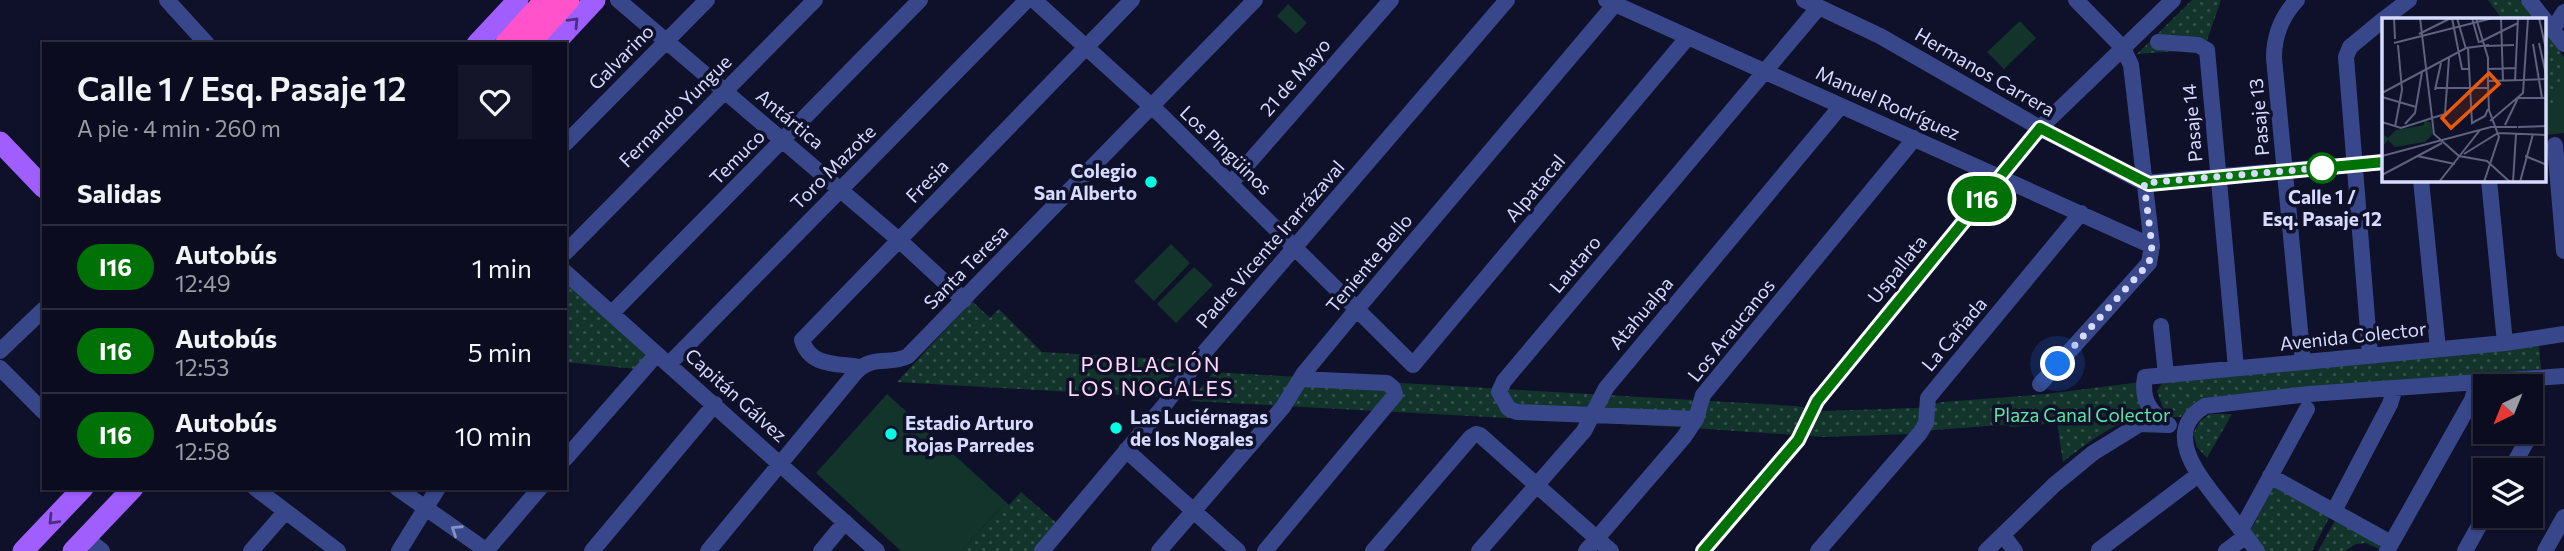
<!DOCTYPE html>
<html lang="es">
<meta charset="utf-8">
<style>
body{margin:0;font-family:Commissioner,sans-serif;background:#141528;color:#f1f3f6;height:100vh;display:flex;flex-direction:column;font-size:26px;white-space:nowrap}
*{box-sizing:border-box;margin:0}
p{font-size:23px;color:#9a9ba4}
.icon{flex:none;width:38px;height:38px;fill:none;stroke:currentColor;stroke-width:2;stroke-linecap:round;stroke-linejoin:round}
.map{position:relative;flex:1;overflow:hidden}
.drawer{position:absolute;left:42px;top:42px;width:525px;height:448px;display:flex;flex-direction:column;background:#0b0c1f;border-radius:0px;box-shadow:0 2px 5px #0004,0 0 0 2px #2b2c3d}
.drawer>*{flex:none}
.badge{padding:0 14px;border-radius:23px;font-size:24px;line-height:46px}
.needle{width:46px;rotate:223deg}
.buttons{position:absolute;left:2473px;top:374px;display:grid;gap:14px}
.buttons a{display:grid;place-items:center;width:70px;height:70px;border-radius:0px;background:#0b0c1f;box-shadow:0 2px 5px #0004,0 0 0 2px #2b2c3d;font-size:35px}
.you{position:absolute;width:35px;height:35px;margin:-18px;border:5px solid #fff;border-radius:50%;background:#1a73e8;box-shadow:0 0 0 10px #1a73e833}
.map>.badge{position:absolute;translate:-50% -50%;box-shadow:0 0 0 4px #fff}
h2{padding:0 35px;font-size:26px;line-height:63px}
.round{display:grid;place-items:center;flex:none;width:74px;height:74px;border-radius:0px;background:#141528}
.overview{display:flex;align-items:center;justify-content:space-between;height:119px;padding:0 35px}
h1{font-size:33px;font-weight:600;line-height:52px}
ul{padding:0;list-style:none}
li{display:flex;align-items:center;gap:21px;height:84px;padding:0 35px;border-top:2px solid #2b2c3d}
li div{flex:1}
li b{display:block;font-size:26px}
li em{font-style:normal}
li .badge{min-width:77px;font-weight:700;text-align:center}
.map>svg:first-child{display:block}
</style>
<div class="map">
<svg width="2564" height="551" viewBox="0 0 2564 551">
<defs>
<pattern id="grass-dots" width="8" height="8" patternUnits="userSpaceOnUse" patternTransform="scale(1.75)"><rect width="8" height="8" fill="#12342b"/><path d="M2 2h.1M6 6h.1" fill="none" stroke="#34514b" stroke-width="1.8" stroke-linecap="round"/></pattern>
</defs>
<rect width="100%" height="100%" fill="#0f1029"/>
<path fill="url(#grass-dots)" d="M2192,0H2221L2204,49L2137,54Z
M2488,0H2520L2535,19H2502Z
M2545,32L2564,57V133L2545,135Z
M565,278L647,352L646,358L636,369L565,362Z
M972,301L990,318L999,309L1042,352L1179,360L1157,397L897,382Z
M2539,346L2541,369L2204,399L2194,403L2181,417H2171L2164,411L2157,391L2162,383L2172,382Z
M1213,372L1796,406L1823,411L1917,408L1943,402L2046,394L2141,382L2137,392L2143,414C2112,425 2089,441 2063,462L2057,423L2012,427L2003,425L1934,430L1912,434L1824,437L1677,427L1191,401Z
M2210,414H2232L2207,458L2197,447L2193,434L2200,421Z
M2275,482L2331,514L2312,551H2265L2250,532Z
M1021,492L1060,526L1037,551H961L1006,502L1009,505Z
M2337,517L2388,543L2383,551L2366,543L2356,544L2345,551H2318Z"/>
<path fill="#12342b" d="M1288,4L1307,23L1296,34L1277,16Z
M2020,21L2036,38L2004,69L1987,52Z
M2561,86L2564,93V125L2559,126V131L2549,132L2545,129V109L2555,107L2553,88Z
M1171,244L1190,263L1154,301L1134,281Z
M1194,267L1213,285L1176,323L1157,304Z
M887,394L1006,502L961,551H901L816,473Z"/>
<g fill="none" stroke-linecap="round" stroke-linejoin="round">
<path stroke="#38478a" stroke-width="16" d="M167,0L207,44
M618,0L899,240L964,300
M1034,0L1161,115L1413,365L1688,37
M1606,0L2152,246
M1804,0L1880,36L2040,128L2144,183L2384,162
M2297,0C2281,17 2274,35 2274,58L2303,362
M2529,0L2564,44
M2384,19L2409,0
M2553,29L2564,12
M2158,42L2198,45L2207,50L2236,368
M565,144L707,0
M2555,145L2564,251
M2421,180L2438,349
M2489,180L2505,343
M1231,183L1391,0
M565,253L815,0
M565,272L877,551
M612,313L920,0
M2161,326L2166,375
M0,351L44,309
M2370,355L2346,57L2350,47L2384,19
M670,363L1027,0
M861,367C836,363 810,367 802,340L1132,0
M0,368L44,412
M2040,384L2149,263L2152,246L2131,65L2123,48L2076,0
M1696,419L1517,412L1509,409L1499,392L1504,381L1819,7
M2169,425C2150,413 2141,400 2145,377L2505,343L2564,334
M1126,450L1238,551
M565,459L657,354
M2510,471L2530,435
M2270,476L2391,543
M255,488L338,551
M397,488L487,551
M2334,511L2390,404L2395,388
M2241,530L2307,409
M2003,535L2015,551
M86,538L102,551
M2099,550L2198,475
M251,551L285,512
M399,551L438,488
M486,551L540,488
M592,551L715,404
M708,551L856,372C874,354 889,366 908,356L1255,0
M821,551L845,522
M1042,551L1163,407L1203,354L1507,0
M1159,551L1283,407L1304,373L1357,309L1615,4
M1265,551L1395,395L1393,388L1387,383L1301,379
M1373,551L1471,437L1476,434L1480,435L1611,551
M1479,551L1584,431L1606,388L1841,106
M1586,551L1684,437L1696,419L1703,395L1915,138
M1703,551L1798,440L1817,401L2040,128L2173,0
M1818,551L1920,433L1926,423L1928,398L2081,213
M1986,551L2054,485L2093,453L2140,424L2167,425
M2226,551L2246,536
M2257,551C2245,535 2233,519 2220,503C2200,477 2161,432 2205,406L2309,394L2564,376
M2387,551L2472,400L2477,383
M2465,551L2485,515
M2545,551L2564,517"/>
<path stroke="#a05eff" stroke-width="21" d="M477,44L518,0
M554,44L595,0
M0,142L44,188
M23,551L83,488
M73,551L133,488"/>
<path stroke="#ff52cb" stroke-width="21" d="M505,44L545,0
M529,44L569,0"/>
</g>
<defs><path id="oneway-chevron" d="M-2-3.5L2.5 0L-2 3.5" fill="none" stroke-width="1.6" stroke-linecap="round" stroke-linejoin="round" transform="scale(1.75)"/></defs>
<g stroke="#492f7f">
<use href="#oneway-chevron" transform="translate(574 22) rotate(-46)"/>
<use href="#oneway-chevron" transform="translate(53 520) rotate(134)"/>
</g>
<use stroke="#8891c4" href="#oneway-chevron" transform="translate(456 530) rotate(-147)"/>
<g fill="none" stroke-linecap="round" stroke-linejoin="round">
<g stroke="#fff" stroke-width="16">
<path id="line" d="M1703,551L1798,440L1817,401L2040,128L2149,184L2384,162"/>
</g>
<use href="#line" stroke="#007106" stroke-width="10"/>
<path stroke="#d7dbff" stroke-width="7" stroke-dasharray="0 12.6" d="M2058,364L2149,263L2152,246L2144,183L2332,167L2322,168"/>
</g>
<circle fill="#fff" stroke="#007106" stroke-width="3.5" cx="2322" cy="168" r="14"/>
<g fill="#03ffe2" stroke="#0f1029" stroke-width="2.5">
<circle cx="1151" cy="182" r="7"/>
<circle cx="1116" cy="428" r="7"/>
<circle cx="891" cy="434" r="7"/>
</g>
<g text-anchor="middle" stroke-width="7" stroke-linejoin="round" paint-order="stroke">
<g font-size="19" fill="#d7dbff" stroke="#0f1029">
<text transform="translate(621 57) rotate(-45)" y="7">Galvarino</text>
<text transform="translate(1985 72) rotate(30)" y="7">Hermanos Carrera</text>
<text transform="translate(1295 77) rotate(-49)" y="7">21 de Mayo</text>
<text transform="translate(1888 103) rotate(24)" y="7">Manuel Rodríguez</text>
<text transform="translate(675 111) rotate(-45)" y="7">Fernando Yungue</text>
<text transform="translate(2259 117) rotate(-95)" y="7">Pasaje 13</text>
<text transform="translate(790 119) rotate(40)" y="7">Antártica</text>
<text transform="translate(2192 123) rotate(-95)" y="7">Pasaje 14</text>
<text transform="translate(1226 150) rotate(44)" y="7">Los Pingüinos</text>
<text transform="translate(737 157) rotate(-45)" y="7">Temuco</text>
<text transform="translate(833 167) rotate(-45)" y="7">Toro Mazote</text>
<text transform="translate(927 181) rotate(-46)" y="7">Fresia</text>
<text transform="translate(1535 188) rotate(-50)" y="7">Alpatacal</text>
<text transform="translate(1270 244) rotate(-49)" y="7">Padre Vicente Irarrázaval</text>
<text transform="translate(1369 263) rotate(-50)" y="7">Teniente Bello</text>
<text transform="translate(1575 264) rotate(-50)" y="7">Lautaro</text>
<text transform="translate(966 267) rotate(-45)" y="7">Santa Teresa</text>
<text transform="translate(1897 269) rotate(-51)" y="7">Uspallata</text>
<text transform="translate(1641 313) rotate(-50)" y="7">Atahualpa</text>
<text transform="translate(1731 330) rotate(-51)" y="7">Los Araucanos</text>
<text transform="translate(1954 334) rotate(-50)" y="7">La Cañada</text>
<text transform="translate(2353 336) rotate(-6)" y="7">Avenida Colector</text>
<text transform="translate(736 395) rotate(42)" y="7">Capitán Gálvez</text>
</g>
<g font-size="19" font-weight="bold" fill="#d7dbff" stroke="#0f1029" text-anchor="start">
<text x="1137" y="178" text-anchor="end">Colegio<tspan x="1137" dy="22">San Alberto</tspan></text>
<text x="1130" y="424">Las Luciérnagas<tspan x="1130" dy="22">de los Nogales</tspan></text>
<text x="905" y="430">Estadio Arturo<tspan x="905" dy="22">Rojas Parredes</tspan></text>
</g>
<g font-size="19" font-weight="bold" fill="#d7dbff" stroke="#0f1029">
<text x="2322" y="204">Calle 1 /<tspan x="2322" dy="22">Esq. Pasaje 12</tspan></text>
</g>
<g font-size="19" fill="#5de5a6" stroke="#0f1029">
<text x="2082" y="422">Plaza Canal Colector</text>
</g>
<g font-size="21" letter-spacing="2" fill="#ffd9f9" stroke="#0f1029">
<text x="1151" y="372">POBLACIÓN<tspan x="1151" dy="24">LOS NOGALES</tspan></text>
</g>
</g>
<g transform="translate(2382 18)">
<rect width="164" height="164" fill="#0f1029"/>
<path d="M42,102L49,105L51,116L43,124L13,129L6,122L2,127V117L6,120L14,112L42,107Z" fill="#12342b"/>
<path fill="none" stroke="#5f617f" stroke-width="2" d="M12,0L13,21M38,0L52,116L77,138L105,143L128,164M70,0L80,51H87M75,0L84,31M90,0L97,25M94,0L106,40V70M119,0L121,63M157,0L165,36M37,16L69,0M98,24L136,5M12,25L111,0M157,25L165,61M151,26L160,80M104,28L132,27M86,30L90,105L103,98L106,91M106,51L134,50M140,62L165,61M106,63L140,62M133,63L136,0M54,70H106M53,72L59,45M0,75L84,30L107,27M0,79L34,89M136,80H165M108,103L141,75L146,0M0,104L19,110L63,96L67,40M23,106L33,95L40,54M123,107L136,80M13,109L20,72L16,27M136,109L165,108M82,136L116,115L165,117M0,138L109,109H135M35,138L73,146M143,138L165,147M0,157L60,125M57,164L98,112M102,164L117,119L107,92L106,65M131,164L134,116M138,164L151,116"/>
<path fill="#e8590c" fill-opacity="0.15" stroke="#e8590c" stroke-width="3.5" d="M107,55L117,66L69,110L60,100Z"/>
<rect width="164" height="164" fill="none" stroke="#d7dbff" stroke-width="3.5"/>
</g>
</svg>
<div class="buttons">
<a><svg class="needle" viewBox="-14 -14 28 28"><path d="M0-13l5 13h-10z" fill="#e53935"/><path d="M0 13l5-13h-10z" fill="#9a9ba4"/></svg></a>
<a><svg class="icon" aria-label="layers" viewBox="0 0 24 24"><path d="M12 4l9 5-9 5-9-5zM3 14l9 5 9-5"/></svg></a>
</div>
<div class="you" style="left:2058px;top:364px"></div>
<b class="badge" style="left:1982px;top:199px;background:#007106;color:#fff">I16</b>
<section class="drawer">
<div class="overview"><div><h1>Calle 1 / Esq. Pasaje 12</h1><p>A pie · 4 min · 260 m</p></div><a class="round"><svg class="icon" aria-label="heart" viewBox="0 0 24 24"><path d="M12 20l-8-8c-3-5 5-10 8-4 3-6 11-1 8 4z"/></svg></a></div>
<h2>Salidas</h2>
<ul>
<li><span class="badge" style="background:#007106;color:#fff">I16</span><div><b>Autobús</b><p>12:49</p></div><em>1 min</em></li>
<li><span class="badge" style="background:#007106;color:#fff">I16</span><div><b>Autobús</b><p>12:53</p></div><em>5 min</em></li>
<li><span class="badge" style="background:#007106;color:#fff">I16</span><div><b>Autobús</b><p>12:58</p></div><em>10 min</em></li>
</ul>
</section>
</div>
